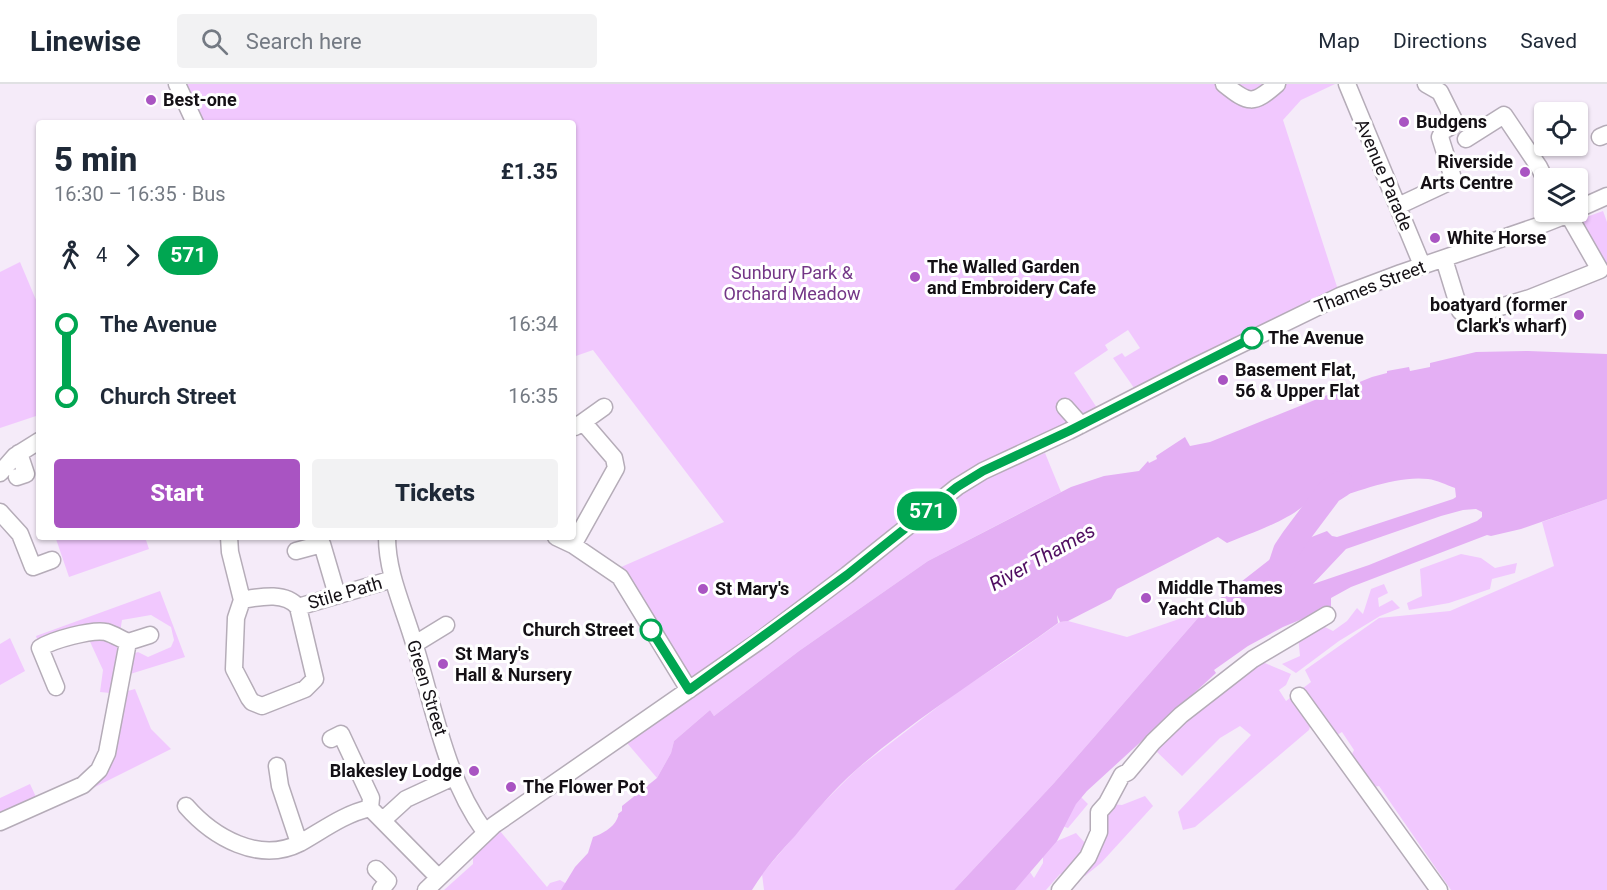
<!DOCTYPE html>
<meta charset="utf-8">
<style>
body{margin:0;font-family:Roboto,sans-serif;background:#f2f2f3;color:#1f2937;height:100vh;display:flex;flex-direction:column;font-size:22px;white-space:nowrap}
*{box-sizing:border-box;margin:0}
p{font-size:20px;color:#747a83}
.icon{flex:none;width:33px;height:33px;fill:none;stroke:currentColor;stroke-width:2;stroke-linecap:round;stroke-linejoin:round}
.map{position:relative;flex:1;overflow:hidden}
.details{position:absolute;left:36px;top:36px;width:540px;height:420px;display:flex;flex-direction:column;background:#fff;border-radius:6px;box-shadow:0 2px 4px #0004}
.details>*{flex:none}
.badge{padding:0 12px;border-radius:20px;font-size:21px;line-height:39px}
.controls{position:absolute;left:1534px;top:18px;display:grid;gap:12px}
.controls a{display:grid;place-items:center;width:54px;height:54px;border-radius:6px;background:#fff;box-shadow:0 2px 4px #0004;font-size:30px}
.map>.badge{position:absolute;translate:-50% -50%;box-shadow:0 0 0 3px #fff}
.legs{display:flex;align-items:center;gap:9px;height:66px;padding:0 18px;font-size:20px}
.legs p{margin-inline-start:auto}
.headline{display:flex;align-items:center;justify-content:space-between;height:102px;padding:0 18px}
h1{font-size:33px;font-weight:800;line-height:45px}
.primary-button{display:flex;gap:12px;margin-top:auto;padding:12px 18px}
.primary-button a{flex:1;height:69px;border-radius:6px;background:#a954c2;color:#fff;font-size:24px;font-weight:800;line-height:69px;text-align:center}
.primary-button a+a{background:#f2f2f3;color:#1f2937}
ul{padding:0 18px;list-style:none}
li{display:flex;align-items:center;gap:21px;height:72px;font-size:22px}
li i{display:grid;place-items:center;width:9px;height:100%;margin:0 8px;background:currentColor}
li i::after{content:'';width:15px;height:15px;margin:-8px;border:4px solid;border-radius:50%;background:#fff}
li p{margin-inline-start:auto}
li:first-child i{background:linear-gradient(#0000 50%,currentColor 0)}
li:last-child i{background:linear-gradient(currentColor 50%,#0000 0)}
header{display:flex;align-items:center;gap:36px;box-sizing:border-box;height:84px;padding:0 30px;background:#fff;border-bottom:2px solid #e0e1e3}
header strong{font-size:28px}
nav{display:flex;gap:33px;margin-inline-start:auto;font-size:21px}
.search{width:420px;height:54px;background:#f2f2f3;display:flex;align-items:center;gap:15px;box-sizing:border-box;padding:0 21px;border-radius:6px;color:#747a83;font-size:22px}
.map>svg:first-child{display:block}
</style>
<header>
<strong>Linewise</strong>
<div class="search"><svg class="icon" aria-label="search" viewBox="0 0 24 24"><circle cx="10" cy="10" r="6"/><path d="M15 15l6 6"/></svg>Search here</div>
<nav><a>Map</a><a>Directions</a><a>Saved</a></nav>
</header>
<div class="map">
<svg width="1607" height="806" viewBox="0 0 1607 806">
<rect width="100%" height="100%" fill="#f5ebf9"/>
<path fill="#f1c8fe" d="M177,0H1335L1301,16L1283,36L1340,212L1139,311L1113,274L1122,269L1125,273L1140,264L1128,246L1105,261L1108,266L1074,289L1101,330L983,387L689,606L612,487L724,438L593,266L573,273V39H195Z
M1603,127L1607,138V189L1578,136Z
M20,178L39,223V331L0,344V188Z
M1045,369L1061,408L928,477L799,567L714,632L710,626L674,657L671,669L657,694L627,659L980,396Z
M1607,415V806H1451L1379,702L1373,703L1351,672L1354,666L1342,648L1328,656L1312,636L1309,646L1195,743L1183,746L1178,728L1251,651L1240,642L1220,654L1182,692L1156,667L1148,653L1260,577L1291,590L1286,601L1279,606L1286,617L1311,598L1305,586L1379,534L1450,527L1554,482L1542,438Z
M62,453H145L149,465L69,493L56,455Z
M1461,470L1481,474L1495,484L1517,479L1515,489L1492,495L1490,505L1449,519L1409,526L1407,519L1422,512L1420,485Z
M1384,500L1388,509L1378,514L1379,523L1392,516L1400,524L1380,532L1339,557L1296,589L1282,580L1300,572L1298,552L1321,541L1333,547L1347,537L1357,524L1363,530L1371,505Z
M160,507L185,573L127,591L133,570L138,568L148,573L171,563L174,556L171,543L151,531L122,536L110,609L100,608L103,586L86,549L38,558L36,552Z
M1205,526L1054,699L954,806H764L762,790L821,721L857,685L957,608L1011,573L1060,538L1068,537L1127,553Z
M10,554L25,587L0,601V560Z
M135,605L151,645L171,665L87,707C122,681 119,648 124,608Z
M30,700L36,713L0,729V714Z
M1077,709L1088,720L1068,744L1059,741Z
M1145,712L1153,722L1101,779L1085,792V769L1102,743L1111,720L1122,721Z
M500,747L547,803L550,799L560,796L577,806H444L473,780V774Z
M1076,749L1085,759L1082,776L1071,789L1060,790L1046,806H1005L1028,785L1034,794L1043,779V763Z"/>
<path fill="#e4aff4" fill-rule="evenodd" d="M1528,267L1607,270V415L1521,445L1491,452L1487,451L1351,503L1331,514V523L1283,543L1248,562L1214,586L1216,589L1087,707L1076,720L1057,757L1015,806H954L1054,699L1205,526L1273,473L1288,450L1297,456L1296,459L1327,447L1332,452L1337,453L1453,415L1456,413L1455,404C1446,401 1437,396 1428,395C1396,391 1355,409 1325,417L1318,425L1308,417C1294,435 1248,450 1227,459L1218,453L1117,505L1111,515L1068,537L1060,538L1057,531L1058,539C992,587 919,631 857,685C834,705 814,729 795,752C779,769 764,786 752,806H561L575,783L588,769L593,753C602,750 613,744 617,735C621,727 614,733 622,727V722L657,694L671,669L674,657L710,626L714,632L799,567L928,477L1071,403L1104,392L1139,387L1148,377L1149,379L1157,375L1156,372L1185,353L1190,362L1210,358L1372,293L1387,289V287L1409,283L1410,287L1430,283V279L1476,268ZM1476,425L1482,428V433L1477,437L1369,481L1313,500L1346,465L1441,432L1463,426Z"/>
<g fill="none" stroke-linecap="round" stroke-linejoin="round">
<path stroke="#e4aff4" stroke-width="26" d="M1280,485L1286,467L1294,455L1330,407L1341,400"/>
<g stroke="#b5acb8" stroke-width="19">
<path id="minor" d="M177,0L195,39
M1224,0C1249,20 1253,21 1277,0
M1347,0L1422,181
M1600,53L1607,50
M1466,55L1504,31L1539,83L1545,95
M1398,122L1445,100L1452,91L1440,53L1443,47L1453,41L1454,36L1440,8L1426,0
M1578,125L1607,112
M1444,175L1460,227L1467,233L1530,214L1600,186L1568,130
M1065,323L1081,341
M583,338L604,323
M0,389L15,372L39,357
M17,393L26,390L19,369
M0,428L20,450L33,483L52,476
M229,453L230,468L242,516L236,534L234,585L249,614L252,618L262,622L305,605L315,595L298,523L393,495
M387,453C387,490 404,524 414,559C434,623 445,693 485,748
M556,453L573,461L620,493L689,606
M573,461L616,384L614,374L583,338L575,343
M296,467L322,460L337,511
M242,516C259,513 285,507 298,523
M415,560L446,541
M56,603L40,564C52,556 92,545 106,548C113,550 121,555 128,558
M1299,612L1439,806
M331,655L341,650L371,714L370,724
M277,682L280,702L299,759
M186,722C213,753 259,780 300,759C323,746 344,730 370,724L438,793
M383,736L406,715L447,696
M0,738L83,701L99,686L107,669L128,558L150,551
M376,785L388,797L381,806
M426,806L494,741L762,555L847,491L957,403L983,387L1069,347L1190,285L1340,212L1401,189L1541,141L1574,128
M1060,806L1088,773L1099,748V728L1107,719L1122,691L1128,688L1153,658L1181,631L1253,575L1327,531"/>
</g>
<use href="#minor" stroke="#fff" stroke-width="16"/>
</g>
<g fill="none" stroke-linecap="round" stroke-linejoin="round">
<g stroke="#fff" stroke-width="14">
<path id="line-1" d="M651,546L689,606L847,491L957,403L983,387L1069,347L1252,254"/>
</g>
<use href="#line-1" stroke="#00a651" stroke-width="9"/>
</g>
<g fill="#a954c2" stroke="#fff" stroke-width="2">
<circle cx="151" cy="16" r="6"/>
<circle cx="1404" cy="38" r="6"/>
<circle cx="1525" cy="88" r="6"/>
<circle cx="1435" cy="154" r="6"/>
<circle cx="915" cy="193" r="6"/>
<circle cx="1579" cy="231" r="6"/>
<circle cx="1223" cy="296" r="6"/>
<circle cx="703" cy="505" r="6"/>
<circle cx="1146" cy="514" r="6"/>
<circle cx="443" cy="580" r="6"/>
<circle cx="474" cy="687" r="6"/>
<circle cx="511" cy="703" r="6"/>
</g>
<g fill="#fff" stroke="#00a651" stroke-width="3">
<circle cx="1252" cy="254" r="10"/>
<circle cx="651" cy="546" r="10"/>
</g>
<g text-anchor="middle" stroke-width="6" stroke-linejoin="round" paint-order="stroke">
<g font-size="18" font-weight="bold" fill="#141015" stroke="#fff" text-anchor="start">
<text x="163" y="22">Best-one</text>
<text x="1416" y="44">Budgens</text>
<text x="1513" y="84" text-anchor="end">Riverside<tspan x="1513" dy="21">Arts Centre</tspan></text>
<text x="1447" y="160">White Horse</text>
<text x="927" y="189">The Walled Garden<tspan x="927" dy="21">and Embroidery Cafe</tspan></text>
<text x="1567" y="227" text-anchor="end">boatyard (former<tspan x="1567" dy="21">Clark's wharf)</tspan></text>
<text x="1235" y="292">Basement Flat,<tspan x="1235" dy="21">56 &amp; Upper Flat</tspan></text>
<text x="1158" y="510">Middle Thames<tspan x="1158" dy="21">Yacht Club</tspan></text>
<text x="715" y="511">St Mary's</text>
<text x="455" y="576">St Mary's<tspan x="455" dy="21">Hall &amp; Nursery</tspan></text>
<text x="462" y="693" text-anchor="end">Blakesley Lodge</text>
<text x="523" y="709">The Flower Pot</text>
</g>
<g font-size="18" fill="#141015" stroke="#fff">
<text transform="translate(1384 91) rotate(67)" y="6">Avenue Parade</text>
<text transform="translate(1370 203) rotate(-21)" y="6">Thames Street</text>
<text transform="translate(345 509) rotate(-16)" y="6">Stile Path</text>
<text transform="translate(427 604) rotate(73)" y="6">Green Street</text>
</g>
<g font-size="18" fill="#743687" stroke="#fff">
<text x="792" y="195">Sunbury Park &amp;<tspan x="792" dy="21">Orchard Meadow</tspan></text>
</g>
<g font-size="18" font-weight="bold" fill="#141015" stroke="#fff" text-anchor="start">
<text x="1268" y="260">The Avenue</text>
<text x="634" y="552" text-anchor="end">Church Street</text>
</g>
<g font-size="20" font-style="italic" fill="#500e61" stroke="#fff">
<text transform="translate(1042 473) rotate(-29)" y="7">River Thames</text>
</g>
</g>
</svg>
<div class="controls">
<a><svg class="icon" aria-label="locate" viewBox="0 0 24 24"><circle cx="12" cy="12" r="6"/><path d="M12 2v4M12 18v4M2 12h4M18 12h4"/></svg></a>
<a><svg class="icon" aria-label="layers" viewBox="0 0 24 24"><path d="M12 4l9 5-9 5-9-5zM3 14l9 5 9-5"/></svg></a>
</div>
<b class="badge" style="left:927px;top:427px;background:#00a651;color:#fff">571</b>
<section class="details">
<div class="headline"><div><h1>5 min</h1><p>16:30 – 16:35 · Bus</p></div><b>£1.35</b></div>
<div class="legs"><svg class="icon" aria-label="walk" viewBox="0 0 24 24"><circle cx="13" cy="4" r="2"/><path d="M13 8l-2 6 4 7M11 14l-3 7M7 12l3-4h3l4 4"/></svg>4<svg class="icon" aria-label="forward" viewBox="0 0 24 24"><path d="M9 5l7 7-7 7"/></svg><b class="badge" style="background:#00a651;color:#fff">571</b></div>
<ul>
<li><i style="color:#00a651"></i><b>The Avenue</b><p>16:34</p></li>
<li><i style="color:#00a651"></i><b>Church Street</b><p>16:35</p></li>
</ul>
<div class="primary-button"><a>Start</a><a>Tickets</a></div>
</section>
</div>
